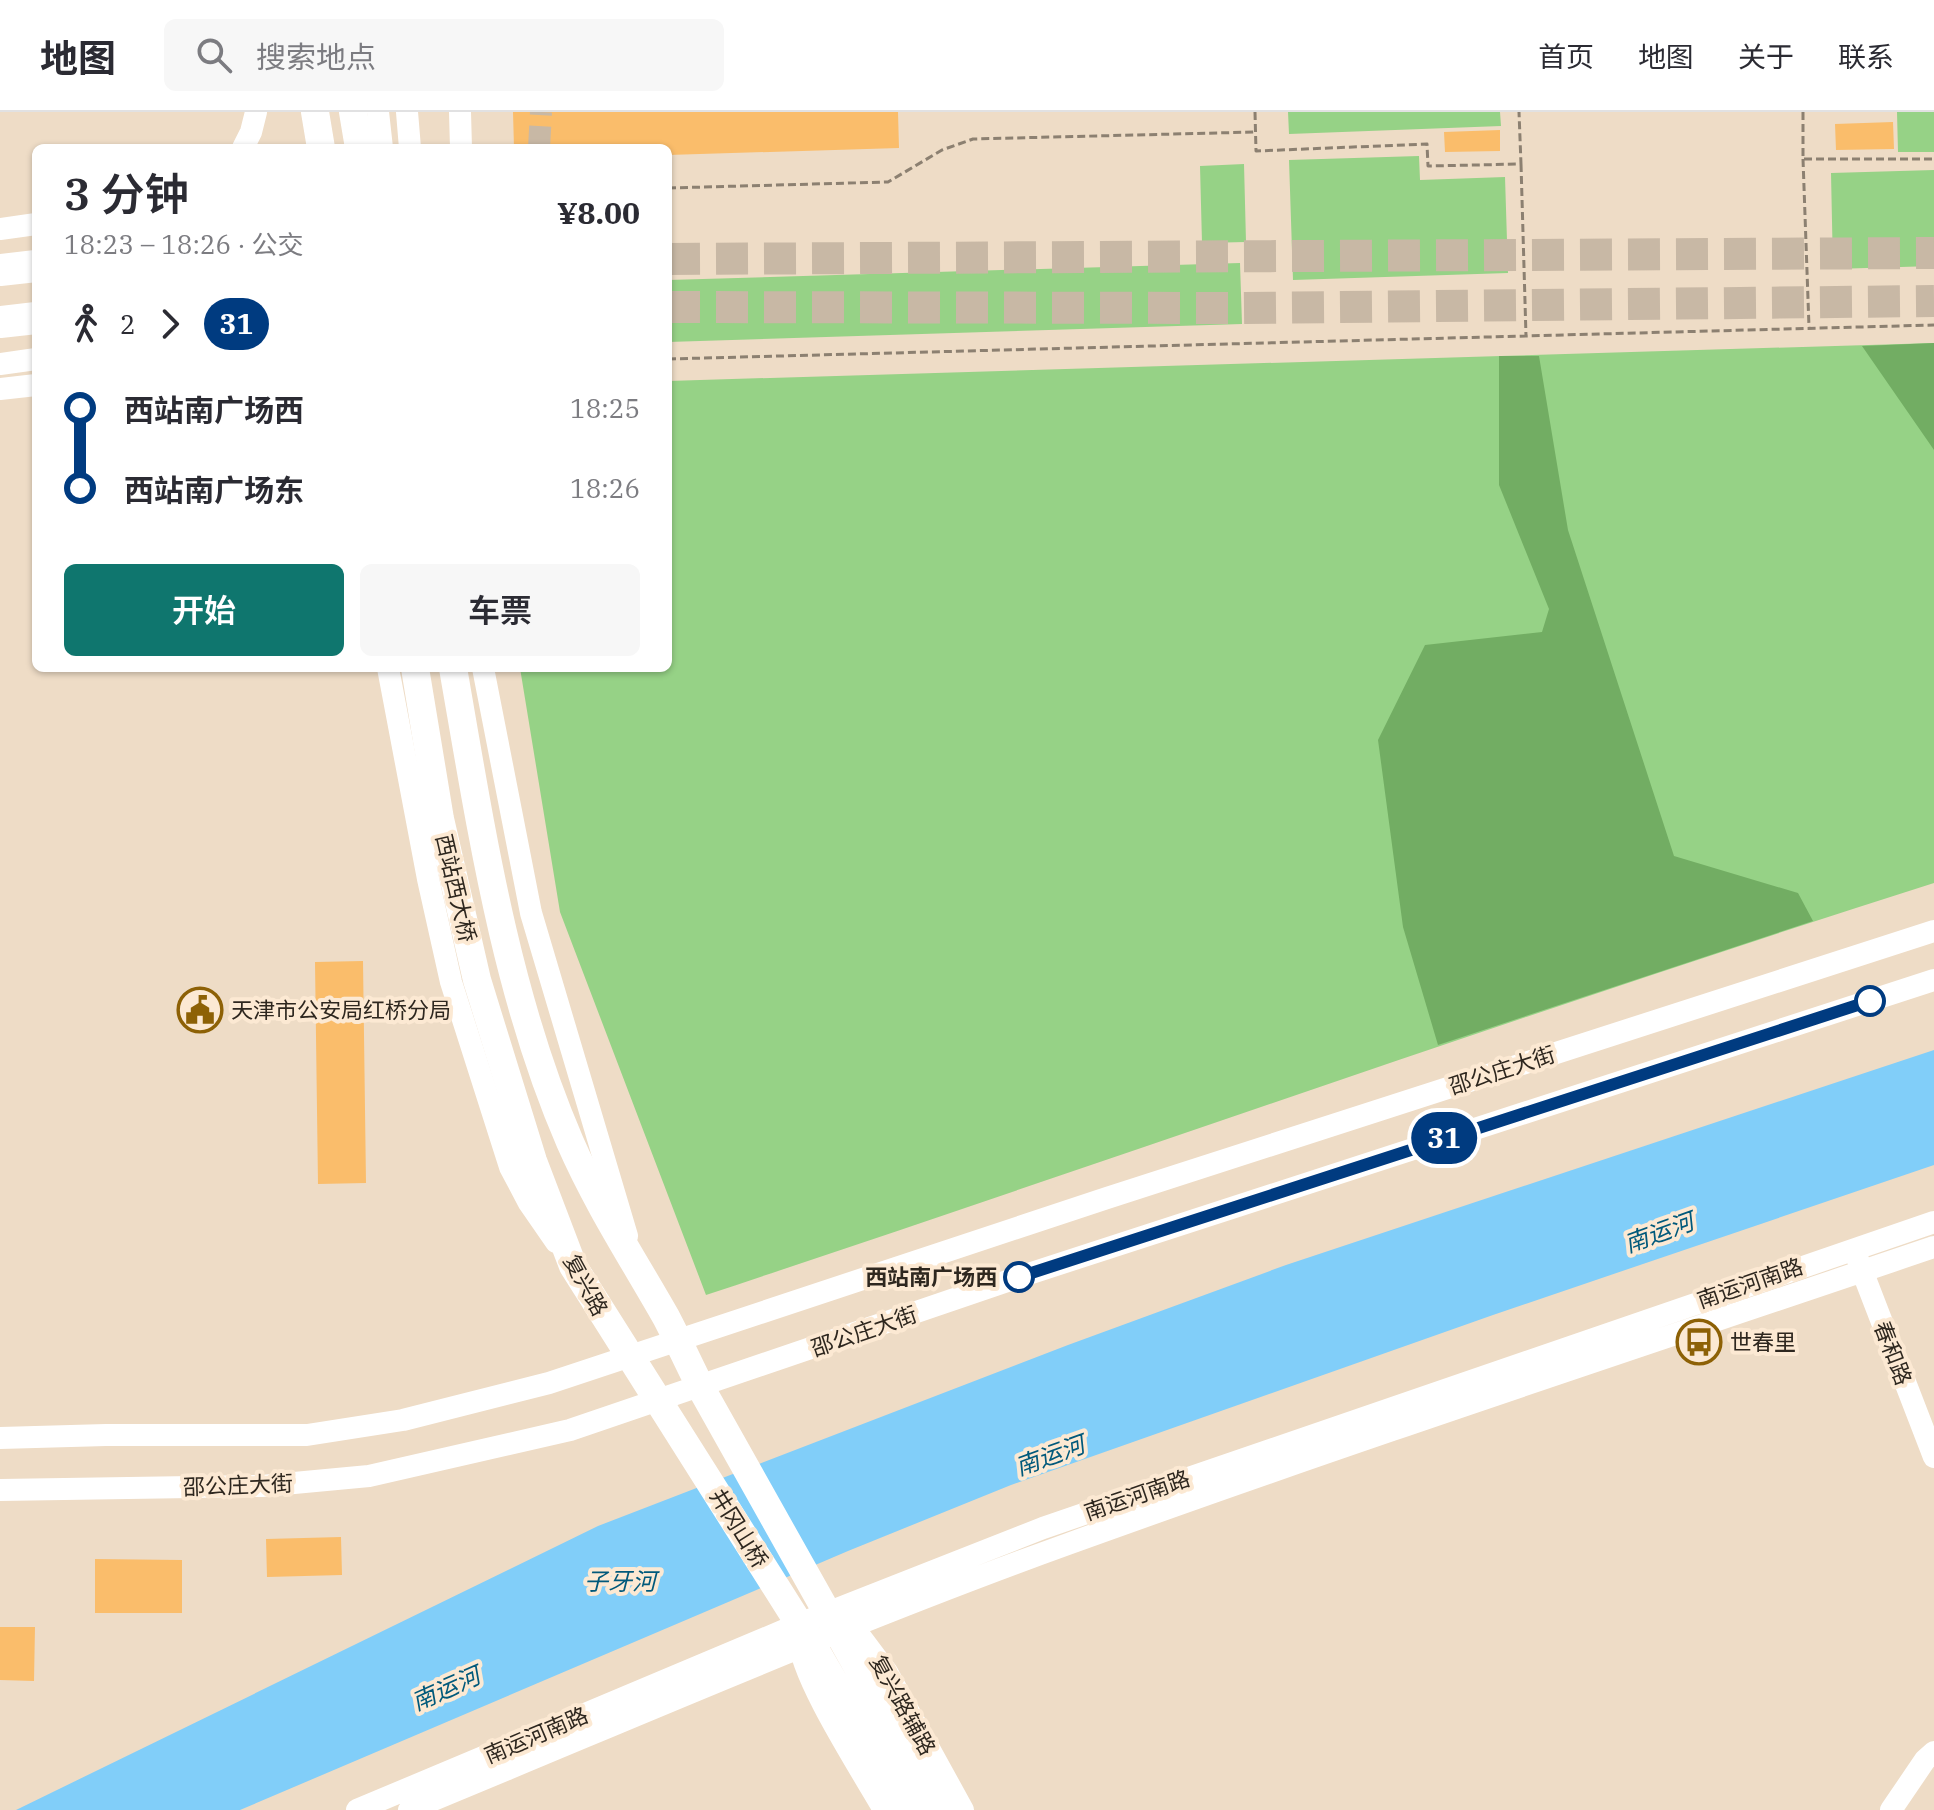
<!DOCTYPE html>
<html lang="zh">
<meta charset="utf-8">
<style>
body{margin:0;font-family:"IBM Plex Serif","Noto Sans SC",serif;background:#f7f7f7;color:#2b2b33;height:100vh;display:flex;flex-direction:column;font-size:30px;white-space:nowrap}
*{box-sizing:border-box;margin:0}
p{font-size:26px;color:#7c7c81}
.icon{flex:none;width:44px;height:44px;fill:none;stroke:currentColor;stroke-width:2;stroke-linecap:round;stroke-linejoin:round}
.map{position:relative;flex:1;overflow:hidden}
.sheet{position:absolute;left:32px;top:32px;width:640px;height:528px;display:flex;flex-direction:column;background:#fff;border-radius:12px;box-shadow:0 2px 6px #0004}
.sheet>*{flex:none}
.badge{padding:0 16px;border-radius:26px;font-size:28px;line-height:52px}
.map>.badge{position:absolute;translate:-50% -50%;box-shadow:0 0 0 4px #fff}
.legs{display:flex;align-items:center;gap:12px;height:88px;padding:0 32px;font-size:26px}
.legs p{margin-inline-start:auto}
.summary{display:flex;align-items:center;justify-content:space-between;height:136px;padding:0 32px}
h1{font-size:44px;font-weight:600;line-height:60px}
.primary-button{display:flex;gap:16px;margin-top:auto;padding:16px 32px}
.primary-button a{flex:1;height:92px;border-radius:12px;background:#0f766e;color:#fff;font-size:32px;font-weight:600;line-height:92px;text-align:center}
.primary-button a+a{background:#f7f7f7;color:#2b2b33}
ul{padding:0 32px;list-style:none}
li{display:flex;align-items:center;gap:28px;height:80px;font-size:30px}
li i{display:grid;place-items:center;width:12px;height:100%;margin:0 10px;background:currentColor}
li i::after{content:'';width:20px;height:20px;margin:-10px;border:6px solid;border-radius:50%;background:#fff}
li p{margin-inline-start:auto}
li:first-child i{background:linear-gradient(#0000 50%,currentColor 0)}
li:last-child i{background:linear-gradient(currentColor 50%,#0000 0)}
header{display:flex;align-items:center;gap:48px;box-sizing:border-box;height:112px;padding:0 40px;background:#fff;border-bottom:2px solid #e1e1e2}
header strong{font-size:38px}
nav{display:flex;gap:44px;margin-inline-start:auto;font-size:28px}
.search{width:560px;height:72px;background:#f7f7f7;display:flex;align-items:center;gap:20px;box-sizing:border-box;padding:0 28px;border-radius:12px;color:#7c7c81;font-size:30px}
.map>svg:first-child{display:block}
</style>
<header>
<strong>地图</strong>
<div class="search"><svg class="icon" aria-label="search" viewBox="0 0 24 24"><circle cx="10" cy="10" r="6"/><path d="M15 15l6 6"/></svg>搜索地点</div>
<nav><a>首页</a><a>地图</a><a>关于</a><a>联系</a></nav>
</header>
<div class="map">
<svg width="1934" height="1698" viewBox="0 0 1934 1698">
<rect width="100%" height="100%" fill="#eedcc6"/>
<path fill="#96d286" d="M1288,0H1500L1501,14L1289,22Z
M1897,0H1934V40H1898Z
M1419,44L1420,68L1505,65L1508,161L1293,168L1289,48Z
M1244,52L1246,130L1202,131L1200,54Z
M1934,58V154L1833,157L1831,61Z
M1240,151L1242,212L668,230V168Z
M1934,231V771C1522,902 1116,1047 706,1183L560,800L520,556H668V269Z"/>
<path fill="#72ad63" d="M1934,231V338L1862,234Z
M1499,244H1539L1568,418L1674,744L1798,781L1813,809L1438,933L1403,815L1378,628L1425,533L1542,520L1549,497L1499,373Z"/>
<path fill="#81cef9" d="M1934,938V1053L1493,1203L1011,1373L848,1439L240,1698H16L598,1414L1068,1233L1286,1153Z"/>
<path fill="#fabd6b" d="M513,0H898L899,36L668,43V36H514Z
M1893,10L1894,37L1836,38L1835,12Z
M1500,18V39L1445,40L1444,20Z
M363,849L366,1071L318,1072L315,850Z
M341,1425L342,1463L267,1465L266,1427Z
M95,1447L182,1448V1501H95Z
M0,1515H35L34,1569L0,1568Z"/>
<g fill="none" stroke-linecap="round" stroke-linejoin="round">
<path stroke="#c8b8a5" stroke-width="22" stroke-dasharray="22 11" stroke-linecap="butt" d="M539,36L541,0"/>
<path stroke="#c8b8a5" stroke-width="32" stroke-dasharray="32 16" stroke-linecap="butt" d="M668,147L1934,141
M668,195L1243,196L1934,189"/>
<path stroke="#8c8071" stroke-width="3" stroke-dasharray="8 4" stroke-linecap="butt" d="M1255,0L1256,39L1427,32L1428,54L1521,52L1519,0
M1803,0V47H1934
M1803,47L1809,215
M1521,52L1526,224
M668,76L888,70L942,38L973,27L1256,20
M668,247L1934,213"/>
<path stroke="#fff" stroke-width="22" d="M378,0L382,36
M407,0L410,36
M460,0L461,36
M243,36L251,20L256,0
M0,117L36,112
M0,252L36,247
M0,277L36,273
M388,556L428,767L451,870L510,1055L529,1091L556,1130
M483,556L531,801L627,1124
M1858,1148L1934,1345
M0,1326L106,1323H307L403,1308L549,1271L1107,1086L1934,819
M0,1378L262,1374L369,1364L570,1318L1019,1165L1934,868
M842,1509L854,1516L887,1560L963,1698
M799,1526C799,1563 863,1661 884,1698
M357,1698L799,1512L1043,1416L1934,1110
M409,1698C628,1608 846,1512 1068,1432C1355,1328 1645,1233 1934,1135
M1891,1698L1925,1648L1934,1640"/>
<path stroke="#fff" stroke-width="28" d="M315,0L321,36
M353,0L359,36
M415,556L440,707L477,868L533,1049L573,1154L812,1532L908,1698
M453,556C481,716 505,880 570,1030C597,1092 633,1147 666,1205C678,1228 689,1252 701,1276L938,1698"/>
<path stroke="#fff" stroke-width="32" d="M0,158L36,154
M0,210L36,206"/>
</g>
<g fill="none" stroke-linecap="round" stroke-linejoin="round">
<g stroke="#fff" stroke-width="18">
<path id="line-1" d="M1019,1165L1870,889"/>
</g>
<use href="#line-1" stroke="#003b80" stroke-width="12"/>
</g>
<defs>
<g id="civic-ring" transform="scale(2.3)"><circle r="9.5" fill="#fce9d3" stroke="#8d6106" stroke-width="1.5"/><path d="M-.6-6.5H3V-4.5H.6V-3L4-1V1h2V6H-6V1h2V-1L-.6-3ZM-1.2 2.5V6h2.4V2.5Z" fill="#8d6106"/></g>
<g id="bus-ring" transform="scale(2.3)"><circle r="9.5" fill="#fce9d3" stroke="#8d6106" stroke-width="1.5"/><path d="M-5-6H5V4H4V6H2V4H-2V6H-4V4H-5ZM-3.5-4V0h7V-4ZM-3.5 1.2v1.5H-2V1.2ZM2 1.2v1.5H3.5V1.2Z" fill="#8d6106"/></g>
</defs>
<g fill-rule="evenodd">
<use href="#civic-ring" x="200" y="898"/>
<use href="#bus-ring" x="1699" y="1230"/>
</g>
<g fill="#fff" stroke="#003b80" stroke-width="4">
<circle cx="1870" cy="889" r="14"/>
<circle cx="1019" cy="1165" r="14"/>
</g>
<g text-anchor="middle" stroke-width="8" stroke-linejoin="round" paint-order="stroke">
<g font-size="22" fill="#2e271f" stroke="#fce9d3">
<text transform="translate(456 776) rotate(77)" y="8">西站西大桥</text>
<text transform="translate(1502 958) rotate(-18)" y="8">邵公庄大街</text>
<text transform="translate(1750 1171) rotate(-19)" y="8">南运河南路</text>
<text transform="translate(586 1173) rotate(61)" y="8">复兴路</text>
<text transform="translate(864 1219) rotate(-19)" y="8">邵公庄大街</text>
<text transform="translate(1893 1241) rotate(69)" y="8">春和路</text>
<text transform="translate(238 1373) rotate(-2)" y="8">邵公庄大街</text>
<text transform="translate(1137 1383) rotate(-19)" y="8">南运河南路</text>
<text transform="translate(739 1416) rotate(58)" y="8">井冈山桥</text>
<text transform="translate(903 1593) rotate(61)" y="8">复兴路辅路</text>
<text transform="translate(536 1623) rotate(-23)" y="8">南运河南路</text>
</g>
<g font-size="22" fill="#2e271f" stroke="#fce9d3" text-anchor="start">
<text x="231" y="906">天津市公安局红桥分局</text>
<text x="1730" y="1238">世春里</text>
</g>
<g font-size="22" font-weight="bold" fill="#2e271f" stroke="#fce9d3" text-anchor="end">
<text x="997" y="1173">西站南广场西</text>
</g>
<g font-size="24" font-style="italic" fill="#01597b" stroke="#fce9d3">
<text transform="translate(1659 1121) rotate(-20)" y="8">南运河</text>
<text transform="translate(1050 1344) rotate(-20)" y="8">南运河</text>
<text x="620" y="1478">子牙河</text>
<text transform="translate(446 1577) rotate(-24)" y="8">南运河</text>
</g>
</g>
</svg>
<b class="badge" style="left:1444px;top:1026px;background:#003b80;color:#fff">31</b>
<section class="sheet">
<div class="summary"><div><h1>3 分钟</h1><p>18:23 – 18:26 · 公交</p></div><b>¥8.00</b></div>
<div class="legs"><svg class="icon" aria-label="walk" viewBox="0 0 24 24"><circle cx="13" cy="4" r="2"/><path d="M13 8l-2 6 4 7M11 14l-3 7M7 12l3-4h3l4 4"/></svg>2<svg class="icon" aria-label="forward" viewBox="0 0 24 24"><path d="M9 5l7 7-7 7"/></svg><b class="badge" style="background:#003b80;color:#fff">31</b></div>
<ul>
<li><i style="color:#003b80"></i><b>西站南广场西</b><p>18:25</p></li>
<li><i style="color:#003b80"></i><b>西站南广场东</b><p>18:26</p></li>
</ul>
<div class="primary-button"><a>开始</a><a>车票</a></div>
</section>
</div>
